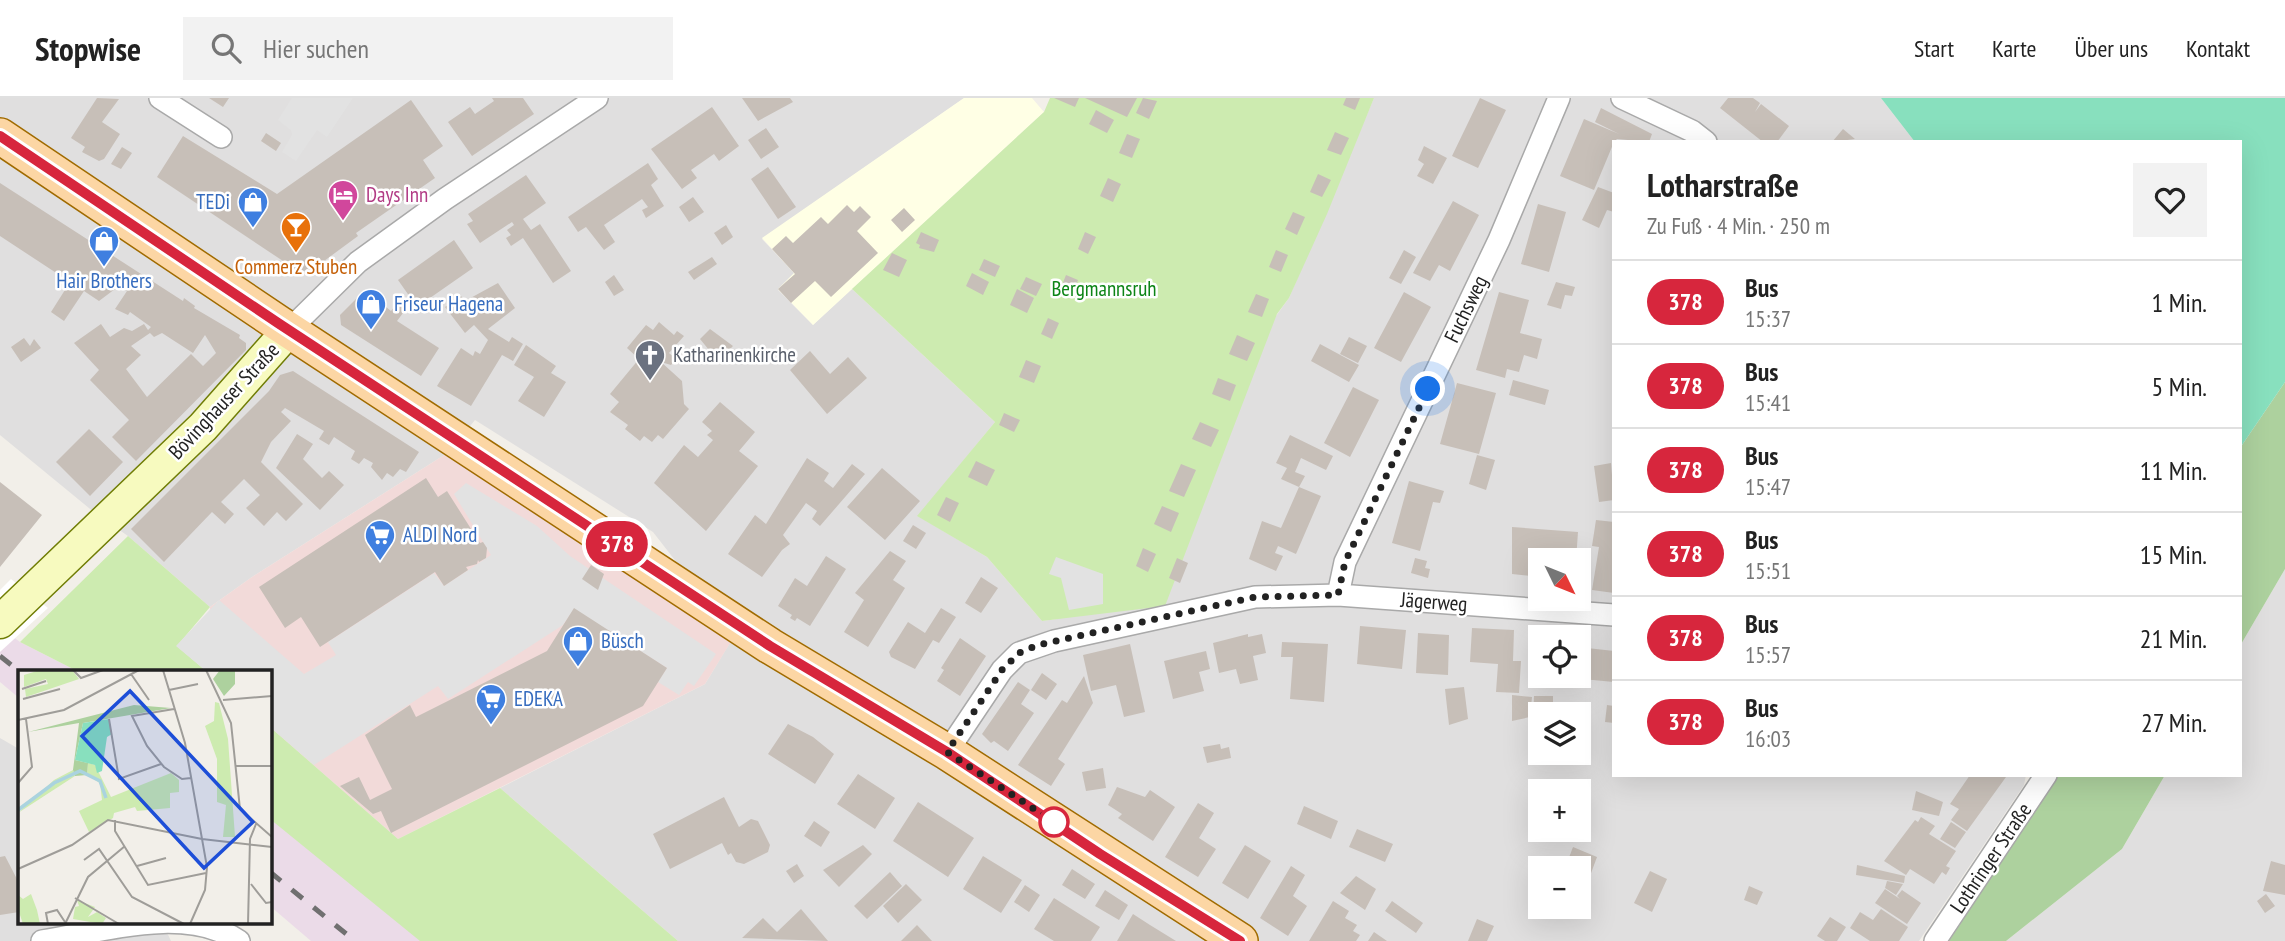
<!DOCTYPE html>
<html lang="de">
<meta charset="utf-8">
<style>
body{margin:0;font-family:"PT Sans Narrow",sans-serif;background:#f2f2f2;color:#222;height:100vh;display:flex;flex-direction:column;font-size:26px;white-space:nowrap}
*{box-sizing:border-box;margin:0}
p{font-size:23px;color:#767676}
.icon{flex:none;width:38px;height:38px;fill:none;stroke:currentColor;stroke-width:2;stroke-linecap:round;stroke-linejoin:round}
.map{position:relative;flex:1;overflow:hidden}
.details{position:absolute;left:1612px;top:42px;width:630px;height:637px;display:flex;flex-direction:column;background:#fff;border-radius:0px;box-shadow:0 7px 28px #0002}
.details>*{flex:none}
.badge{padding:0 14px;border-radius:23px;font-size:24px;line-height:46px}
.needle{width:46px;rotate:133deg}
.tools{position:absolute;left:1528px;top:450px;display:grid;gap:14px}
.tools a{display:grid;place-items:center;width:63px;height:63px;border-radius:0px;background:#fff;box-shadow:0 7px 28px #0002;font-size:35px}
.you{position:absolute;width:35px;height:35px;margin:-18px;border:5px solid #fff;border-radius:50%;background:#1a73e8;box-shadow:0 0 0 10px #1a73e833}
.map>.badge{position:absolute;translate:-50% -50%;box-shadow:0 0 0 4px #fff}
.round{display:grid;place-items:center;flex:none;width:74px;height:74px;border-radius:0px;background:#f2f2f2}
.overview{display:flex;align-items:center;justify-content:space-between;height:119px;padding:0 35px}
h1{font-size:33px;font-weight:700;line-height:52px}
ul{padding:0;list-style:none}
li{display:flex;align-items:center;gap:21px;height:84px;padding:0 35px;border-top:2px solid #e0e0e0}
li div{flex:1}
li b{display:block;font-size:26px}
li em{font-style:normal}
li .badge{min-width:77px;font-weight:700;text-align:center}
header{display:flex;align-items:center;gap:42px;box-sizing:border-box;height:98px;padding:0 35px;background:#fff;border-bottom:2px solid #e0e0e0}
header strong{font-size:33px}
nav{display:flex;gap:38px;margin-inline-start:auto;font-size:24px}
.search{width:490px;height:63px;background:#f2f2f2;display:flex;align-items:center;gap:18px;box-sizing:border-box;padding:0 24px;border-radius:0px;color:#767676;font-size:26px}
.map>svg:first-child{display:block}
</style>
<header>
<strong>Stopwise</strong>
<div class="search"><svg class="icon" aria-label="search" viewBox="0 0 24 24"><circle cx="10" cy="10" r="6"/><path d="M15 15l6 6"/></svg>Hier suchen</div>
<nav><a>Start</a><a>Karte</a><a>Über uns</a><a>Kontakt</a></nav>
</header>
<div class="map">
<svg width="2285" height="843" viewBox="0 0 2285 843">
<rect width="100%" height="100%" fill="#f2efe9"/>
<path fill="#e0dfdf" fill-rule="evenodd" d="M0,0H964L762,141L795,176L778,192L813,227L852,191L995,324L918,418L987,459L1042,523L1057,521L1289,200L1374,0H1881L1915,44H1614V677H2026L2024,687L1919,843H678L500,690L705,586L734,538L653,434L475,322L449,354L252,479L210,509L128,438L95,415L0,337ZM1540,462H1578V500H1540ZM1540,539H1578V578H1540ZM1540,616H1578V654H1540ZM1540,693H1578V732H1540ZM1540,770H1578V808H1540Z
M2285,471V843H2006L2122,751L2165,677H2240V548Z
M0,640L19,651V824H162L171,843H0Z"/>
<path fill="#f2dad9" d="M449,354L735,537L705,586L398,741L270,629V573H206L210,509L252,479Z"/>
<path fill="#ebdbe8" d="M0,529L20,544L77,573H19V600L0,584Z
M270,719L421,843H311L270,808Z"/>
<path fill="#ffffe5" d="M964,0H1032L1044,14L813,227L778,191L794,175L762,140Z"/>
<path fill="#cdebb0" d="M1050,0H1374L1327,116L1289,200L1277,216L1165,508L1042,523L987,459L917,418L995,324L852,191L1044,14Z
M128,438L210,509L177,548L206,573H77L20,544Z
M270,629L398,741L500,690L678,843H420L270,721Z"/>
<path fill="#add19e" d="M2285,284V471L2240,548V350Z
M2058,677H2165L2122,751L2006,843H1949Z"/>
<path fill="#88e0be" d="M1881,0H2285V284L2240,350V44H1915Z"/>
<path fill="#e2e2e2" d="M292,0H353L327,39L317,32L296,63L282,54L292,37L291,32L278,22Z
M466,385L537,428L570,458L716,556L694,588L688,584L679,597L658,584L667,570L574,511L563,527L448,601L438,588L314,667L270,629V573H206L176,548L219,502L304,576L336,557L328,544L434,475L444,488L491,457L454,396Z
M1056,459L1103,476V506L1069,512L1061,480L1049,476Z"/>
<path fill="#fff" d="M11,481L48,510L0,554V492Z"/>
<path fill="#c7bfb8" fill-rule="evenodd" d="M97,0L119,1L102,24L120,36L104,61L99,63L82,54L85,49L71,40Z
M209,0H229L223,9Z
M492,0H523L534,16L472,58L448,24L470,9L475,16L494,3Z
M742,0H790L793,4L758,23Z
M1054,0H1079L1075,9Z
M1085,0H1137L1127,19Z
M1143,0L1157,3L1149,21L1136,15Z
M1346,0H1360L1355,12L1343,7Z
M1480,0L1506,12L1478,70L1452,58Z
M1728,0H1753L1760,5L1755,14L1761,6L1789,28L1777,44H1763L1720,10Z
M411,2L443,48L423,62L435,80L356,135L358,138L320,166L318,164L301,175L157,79L183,38L277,96Z
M712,9L739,48L719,63L714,56L691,72L697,80L682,91L651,51Z
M1601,10L1652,36L1649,44L1617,41L1614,44L1594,92L1560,78L1584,21L1619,36L1595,24Z
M1096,12L1114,22L1107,35L1089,26Z
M766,30L779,49L761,61L748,42Z
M1843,31L1855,41L1832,44Z
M1335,34L1349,40L1341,57L1327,52Z
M266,35L281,45L276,53L261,43Z
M1127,36L1140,41L1132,60L1119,55Z
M1424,48L1447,60L1433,86L1417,78L1424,66L1418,62Z
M122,49L132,55L121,71L111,66Z
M648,65L658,81L651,87L664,108L646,120L642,112L648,109L642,101L604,127L615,144L604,152L586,129L578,134L568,119Z
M768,69L796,109L778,121L751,81Z
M1318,76L1331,82L1322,99L1310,94Z
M526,77L546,105L523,121L531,132L540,126L571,173L553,185L523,140L511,148L506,140L511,137L507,132L514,127L512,124L480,145L467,126L473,123L468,116Z
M1108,80L1121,86L1113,104L1100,98Z
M0,85L183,203L184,200L195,208L194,210L240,237L239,240L246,245V252L136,363L112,339L129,322L90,282L99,272L74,245L101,226L110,239L124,230L132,233L144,226L148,232L151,229L130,214L128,217L115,211L127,193L119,188L99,203L84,193L64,223L51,214L70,184L0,138ZM150,235L154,239L162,235L193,255L205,237L216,255L203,268L191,256L147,299L126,271L141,257L131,248Z
M1598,89L1614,95V114L1607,112L1599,130L1582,122Z
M693,99L704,114L689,124L679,109Z
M1453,103L1479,117L1450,173L1439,167L1430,183L1413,175Z
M1538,106L1566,114L1549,174L1521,166Z
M847,107L854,114L860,108L871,119L857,133L878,155L831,199L815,183L791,205L778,191L795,176L772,151L786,138L793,145L821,119L828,126Z
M904,110L915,122L902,134L891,122Z
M1293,114L1305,119L1297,137L1285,131Z
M726,127L733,139L722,147L714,135Z
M921,134L939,142L934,154L919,150L920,147L916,145Z
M1085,134L1096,139L1088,156L1078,151Z
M454,142L473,170L417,209L398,182Z
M1276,152L1288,157L1281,174L1269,169Z
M1404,152L1416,159L1401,186L1389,180Z
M892,155L907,162L899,179L883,172Z
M712,159L717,166L694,182L688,174Z
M984,161L1000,168L995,179L979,172Z
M972,175L989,184L983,197L966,188Z
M614,177L624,192L614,198L605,184Z
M1066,177L1078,182L1072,197L1060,192Z
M1026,179L1042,186L1036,198L1020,191Z
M1556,184L1575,189L1572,198L1565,197L1561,211L1547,207Z
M498,185L515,210L488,231L509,244L512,239L523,246L513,263L502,257L471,308L437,288L461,250L473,258L475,253L480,256L488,242L474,227L465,235L445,209L461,198L465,203Z
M1017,191L1034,200L1027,215L1010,207Z
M365,192L391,213L397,205L406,211L397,223L439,250L421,278L341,227L340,217Z
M1404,194L1431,209L1401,264L1374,250Z
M1499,194L1529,202L1520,235L1542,241L1537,261L1524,257L1519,274L1507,271L1505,280L1476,272Z
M1256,196L1269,201L1262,219L1248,214Z
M1048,220L1059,225L1052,241L1041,236Z
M659,224L674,237L677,233L684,238L669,255L676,261L671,267L661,264L682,283L684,306L689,311L663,341L658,337L652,344L644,338L640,343L625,331L628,327L610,314L619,304L610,296L639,261L627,250L646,227L653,232Z
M710,231L733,248L718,263L700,241Z
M1237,237L1255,245L1247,263L1229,256Z
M1349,239L1367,248L1358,265L1340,256Z
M24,240L30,248L34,241L41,250L21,264L11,249Z
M1320,246L1359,267L1349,284L1311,263Z
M526,247L556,268L551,275L566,284L544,319L518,303L534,279L514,267Z
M810,253L830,276L848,259L867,280L827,316L790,272Z
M1026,262L1041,268L1034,285L1019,279Z
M293,273L419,354L406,374L400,371L393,379L387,375L382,382L371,369L373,365L364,360L359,366L351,361L355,353L334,339L329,347L319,341L324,333L285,310L281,314L291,323L271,344L261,364L303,406L286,423L277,414L264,428L246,410L260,397L244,381L221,404L234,416L225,426L212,414L164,464L131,431L269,293L280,277Z
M1218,280L1236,287L1230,303L1212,296Z
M1513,282L1549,292L1545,307L1509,297Z
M1457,285L1496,295L1479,356L1440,346Z
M1353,289L1379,302L1350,359L1324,345Z
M720,304L755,334L739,353L758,368L706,433L654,385L684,347L698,359L713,342L707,337L712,333L702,324Z
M1004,315L1020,322L1014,334L999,327Z
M1200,324L1219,332L1211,349L1192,341Z
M89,331L123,364L90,398L56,364Z
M297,336L313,346L303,361L322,380L329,373L344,387L320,412L276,370Z
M1290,337L1333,358L1326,372L1301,360L1295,374L1305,378L1299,389L1281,381L1287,370L1276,365Z
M1477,357L1495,362L1486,392L1469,386Z
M807,360L829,375L824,383L833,390L852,366L865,376L820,428L812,421L817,413L806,405L783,437L790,446L782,452L762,479L728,456L755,417L766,426Z
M976,363L995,372L987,388L968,379Z
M1611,365L1614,402L1599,404L1594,368Z
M1181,366L1196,372L1184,399L1169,393Z
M882,370L920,403L885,442L847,409Z
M426,380L438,399L447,393L480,445L483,444L487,450L486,460L479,464L478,462L477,466L466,469L468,472L444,488L435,474L320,549L301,519L285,530L259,489Z
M1409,383L1444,393L1440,405L1433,404L1420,453L1392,445Z
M0,384L42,417L0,469Z
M1299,389L1321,398L1296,456L1278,448L1275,455L1283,458L1276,473L1249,461L1262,423L1281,430Z
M946,399L959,405L950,424L937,417Z
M1162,408L1179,415L1171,434L1154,426Z
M1596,422L1614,424V495L1592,492L1599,449L1592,448Z
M913,427L926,435L916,451L903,443Z
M1512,429L1578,434L1576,462H1540V479L1512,476Z
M1143,450L1156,456L1148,474L1136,468Z
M890,453L906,463L893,482L905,490L868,549L844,534L864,502L855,495Z
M826,458L846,471L810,528L797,520L795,523L790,520L792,517L778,508L795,480L807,488Z
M1177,460L1188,465L1180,485L1169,480Z
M1415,460L1427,463L1425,470L1430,471L1428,480L1411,475Z
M591,467L604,476L598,492L582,481Z
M981,479L998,490L981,515L965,505Z
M574,510L667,570L643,608L391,735L381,713L373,716L340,688L359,679L370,702L392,691L365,637L410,607L416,619L547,553Z
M941,510L956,519L939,545L933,542L915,571L891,559L889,554L908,524L925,535Z
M1360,528L1406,532L1402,571L1357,566Z
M1472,530L1514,532L1513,563H1521L1519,595L1496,594L1498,566L1470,564Z
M1418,535L1449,537L1448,577L1416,575Z
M1248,536V539L1262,536L1266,555L1253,558L1258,582L1240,586L1236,571L1219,575L1213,545Z
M960,540L986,558L960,598L937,583L944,572L941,570Z
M1282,544L1328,546L1324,604L1290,601L1293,559H1281Z
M1130,546L1145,614L1124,619L1116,587L1091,593L1083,557Z
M1578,549L1614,553V584L1561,579L1578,578Z
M1206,553L1210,571L1199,574L1204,593L1173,601L1164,563Z
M1042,575L1057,586L1046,602L1031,592Z
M1084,578L1093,605L1058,661L1065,666L1051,688L1018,667L1062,602L1067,605Z
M1018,584L1030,592L1021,606L1034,615L1008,653L994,643L991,645L982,636Z
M1464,589L1468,621L1449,627L1445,591Z
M1512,597L1532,599L1530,619L1512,623Z
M1534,598H1553V616L1533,618Z
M1607,607L1614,608V625L1605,624Z
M1561,608L1573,609V616H1561Z
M788,626L813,639L834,656L815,686L768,656Z
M1220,646L1221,651L1229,649L1231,660L1207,665L1203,649Z
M1103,670L1106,690L1086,693L1082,674Z
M858,676L895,700L875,731L837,706Z
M1970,677L2006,679L1967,733L1951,722L1959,711L1950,706Z
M1117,689L1145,699L1150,692L1175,709L1153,743L1118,720L1122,716L1108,707Z
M1916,693L1943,704L1939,718L1912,712Z
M724,699L739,729L751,721L758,723L770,747L768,754L744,766L736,764L731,755L728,757L722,745L670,771L653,736Z
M918,704L974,740L948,779L893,743Z
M1198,705L1214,715L1199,740L1216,751L1198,779L1165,759Z
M1304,708L1338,723L1331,741L1297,726Z
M1921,719L1935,728L1929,736L1956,753L1946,768L1950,770L1946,777L1942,774L1934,786L1910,771L1906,777L1884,763L1915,722L1918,724Z
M814,723L830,734L821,749L804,738Z
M1951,724L1966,734L1955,750L1940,741Z
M1357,731L1393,746L1385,764L1349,749Z
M863,747L872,756L839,789L823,772Z
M1245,747L1271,763L1248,801L1222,785Z
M1573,749L1597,759L1587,786L1578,783V770H1565Z
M5,758L18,783L19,814L0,817V759Z
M983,758L1022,782L1001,815L963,791Z
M2271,763L2285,767V797L2263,793Z
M797,766L804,778L794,785L786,773Z
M1857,767L1905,778L1904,785L1856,777Z
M1291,768L1305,777L1293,798L1307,808L1288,838L1260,820Z
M1072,771L1095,786L1085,801L1062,787Z
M1650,773L1667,781L1652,814L1634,805Z
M890,774L902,788L867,821L854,808Z
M1356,778L1376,791L1365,812L1340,795Z
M1887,783L1903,786L1896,797L1885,790Z
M906,786L922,802L898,825L883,808Z
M1025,787L1040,797L1029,814L1014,804Z
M1749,788L1763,794L1757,807L1744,802Z
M1885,791L1900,801L1897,798L1902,792L1921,805L1907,826L1875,805Z
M1105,792L1128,807L1119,822L1095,808Z
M2266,796L2275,808L2265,815L2257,803Z
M1054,800L1100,829L1091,843H1054L1034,831Z
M1333,803L1349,813L1345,820L1357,827L1353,833L1360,837L1356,843H1309Z
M1392,803L1423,825L1416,835L1385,813Z
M801,811L828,843L742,840L763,820L777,834Z
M1881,811L1908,829L1899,843H1870L1850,830L1860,814L1873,822Z
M1133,816L1150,827L1176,843H1117Z
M1830,819L1846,829L1837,843H1825L1817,838Z
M1477,821L1494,828L1487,843H1468Z
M917,827L932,843H901Z
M1374,834L1387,843H1368Z"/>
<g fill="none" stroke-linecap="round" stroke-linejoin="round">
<g stroke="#a9a9a9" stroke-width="24">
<path id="minor" d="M160,0L221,39
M1622,0L1692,33L1706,44
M289,232L358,164L445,101L597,0
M1338,497L1345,464L1499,142L1559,0
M947,654L1002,572L1019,555L1054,543L1255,499L1338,497L1614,517
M42,843C102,834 184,806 239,843
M1935,843L2046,677"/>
</g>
<g stroke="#707d05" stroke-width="35">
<path id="secondary" d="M0,524L203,329L289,232"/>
</g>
<g stroke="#a06b00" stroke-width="38">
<path id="primary" d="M0,38L278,225L770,548L947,654L1240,843"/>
</g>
<use href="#minor" stroke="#fff" stroke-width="21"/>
<use href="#secondary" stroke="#f7fabf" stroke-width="32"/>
<use href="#primary" stroke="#fcd6a4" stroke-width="35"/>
<path stroke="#707070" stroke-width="5" stroke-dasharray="14 14" stroke-linecap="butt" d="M0,558L19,573
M270,774L355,843"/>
</g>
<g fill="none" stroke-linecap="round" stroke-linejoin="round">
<g stroke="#fff" stroke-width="16">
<path id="line" d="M0,38L278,225L770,548L947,654L1100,756L1240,843"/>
</g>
<use href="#line" stroke="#d7263d" stroke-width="10"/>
<path stroke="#222" stroke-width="7" stroke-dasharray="0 12.6" d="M1054,724L947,654L1002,572L1019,555L1038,547L1255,499L1338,497L1345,464L1428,291"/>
</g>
<defs>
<g id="hotel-pin" transform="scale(1.575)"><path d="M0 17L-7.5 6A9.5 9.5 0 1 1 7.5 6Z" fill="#d1479c" stroke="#fff"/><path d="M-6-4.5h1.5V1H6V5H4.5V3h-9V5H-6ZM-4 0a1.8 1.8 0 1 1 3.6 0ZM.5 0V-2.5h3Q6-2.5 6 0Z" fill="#fff"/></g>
<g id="shop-pin" transform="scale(1.575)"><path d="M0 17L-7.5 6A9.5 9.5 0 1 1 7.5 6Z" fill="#3f7fe0" stroke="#fff"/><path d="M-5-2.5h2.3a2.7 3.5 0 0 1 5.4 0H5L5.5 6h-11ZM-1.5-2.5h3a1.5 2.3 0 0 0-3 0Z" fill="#fff"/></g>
<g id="bar-pin" transform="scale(1.575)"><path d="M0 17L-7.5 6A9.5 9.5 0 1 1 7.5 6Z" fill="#e8710a" stroke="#fff"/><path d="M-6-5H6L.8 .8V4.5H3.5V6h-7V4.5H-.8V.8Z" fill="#fff"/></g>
<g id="church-pin" transform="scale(1.575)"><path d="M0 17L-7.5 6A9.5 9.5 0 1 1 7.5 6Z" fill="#6b7280" stroke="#fff"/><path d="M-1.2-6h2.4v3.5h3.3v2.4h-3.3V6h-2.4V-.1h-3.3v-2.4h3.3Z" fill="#fff"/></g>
<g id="supermarket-pin" transform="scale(1.575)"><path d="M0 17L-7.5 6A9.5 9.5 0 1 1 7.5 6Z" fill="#3f7fe0" stroke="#fff"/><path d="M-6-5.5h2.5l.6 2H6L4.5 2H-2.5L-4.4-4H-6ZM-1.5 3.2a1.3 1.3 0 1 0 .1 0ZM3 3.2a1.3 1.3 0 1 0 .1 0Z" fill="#fff"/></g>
</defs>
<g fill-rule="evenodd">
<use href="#hotel-pin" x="343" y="97"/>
<use href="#shop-pin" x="253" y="104"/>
<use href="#bar-pin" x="296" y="129"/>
<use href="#shop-pin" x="104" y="143"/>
<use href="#shop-pin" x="371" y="206"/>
<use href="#church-pin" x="650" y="257"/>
<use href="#supermarket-pin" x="380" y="437"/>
<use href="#shop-pin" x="578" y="543"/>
<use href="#supermarket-pin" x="491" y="601"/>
</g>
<circle fill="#fff" stroke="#d7263d" stroke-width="3.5" cx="1054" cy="724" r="14"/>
<g text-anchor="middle" stroke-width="5" stroke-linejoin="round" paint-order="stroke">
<g font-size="21" fill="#b23c85" stroke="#fff" text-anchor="start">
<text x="366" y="104">Days Inn</text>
</g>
<g font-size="21" fill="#366cbe" stroke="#fff" text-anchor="start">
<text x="230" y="111" text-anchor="end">TEDi</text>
<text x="104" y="190" text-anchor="middle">Hair Brothers</text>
<text x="394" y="213">Friseur Hagena</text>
<text x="403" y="444">ALDI Nord</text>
<text x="601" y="550">Büsch</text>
<text x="514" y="608">EDEKA</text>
</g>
<g font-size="21" fill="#c56008" stroke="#fff">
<text x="296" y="176">Commerz Stuben</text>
</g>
<g font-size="21" fill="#0c8416" stroke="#fff">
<text x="1104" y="198">Bergmannsruh</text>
</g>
<g font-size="21" fill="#222" stroke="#fff">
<text transform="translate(1466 211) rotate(-64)" y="7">Fuchsweg</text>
<text transform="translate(224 303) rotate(-47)" y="7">Bövinghauser Straße</text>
<text transform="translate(1434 504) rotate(4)" y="7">Jägerweg</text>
<text transform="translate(1991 760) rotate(-56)" y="7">Lothringer Straße</text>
</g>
<g font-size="21" fill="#5b616d" stroke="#fff" text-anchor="start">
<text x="673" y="264">Katharinenkirche</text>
</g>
</g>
<g transform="translate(18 572)">
<rect width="254" height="254" fill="#f2efe9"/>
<path d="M22,0H54L61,9L8,27L7,19L30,14L28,9L6,17V5ZM197,32L201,33L210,69L217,167H205L208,135L199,132V89L187,56L196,51ZM70,93L77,95L93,127L153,103L161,110V122L152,123V138L119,141L117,137L96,143L95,148L71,162L61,141L84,130L82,113L69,105ZM55,100L57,106L0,143L36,110ZM13,224L19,240L22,254H5L0,239V225L5,229ZM59,230L77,237L70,247L79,242L88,248L84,254L55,249L57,237L61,236Z" fill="#cdebb0"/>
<path d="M202,0H217V14L206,26L195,9ZM116,35L153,38L65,53L57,90L70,93L69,105L57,106L55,100L61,53L10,62Z" fill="#add19e"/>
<path d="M91,49L94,64L89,67L84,101L79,103L77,95L57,90L65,53Z" fill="#88e0be"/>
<path fill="none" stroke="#aad3df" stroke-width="3.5" d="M0,140L36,113L62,101L82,111L88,128"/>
<path fill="none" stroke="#9f9d99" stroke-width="2" d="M55,0L63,8L85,0M145,0L167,73L189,197L187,220L172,254M188,0L213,53L222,139L254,167M113,4L131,30M4,19L28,11M151,20L180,14M5,29L42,19M205,30L254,26M156,39L114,46L129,76L146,97L164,109L173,108M91,49L101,109L143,94M0,50L46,40L121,0M218,96H254M0,113L14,97L8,49M97,150V161L130,215L188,203M184,169L254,177M66,190L81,179L114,227L166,254M119,196L148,188M0,199L54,175L90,150L184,169M233,214L248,233L254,232M57,228L101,254M30,254L28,243L39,240L47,252M47,254L70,207L107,176M230,254L232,169L238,154"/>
<path fill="#1d4ed8" fill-opacity="0.15" stroke="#1d4ed8" stroke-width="3.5" d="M112,21L235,152L186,198L64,66Z"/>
<rect width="254" height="254" fill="none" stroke="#222" stroke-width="3.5"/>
</g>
</svg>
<div class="tools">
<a><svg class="needle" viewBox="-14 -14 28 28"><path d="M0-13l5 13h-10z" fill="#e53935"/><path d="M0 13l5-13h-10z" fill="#767676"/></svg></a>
<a><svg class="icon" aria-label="locate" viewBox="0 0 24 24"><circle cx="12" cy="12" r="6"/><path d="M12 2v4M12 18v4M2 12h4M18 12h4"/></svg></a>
<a><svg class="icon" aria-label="layers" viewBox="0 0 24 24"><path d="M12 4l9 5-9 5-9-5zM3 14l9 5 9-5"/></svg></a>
<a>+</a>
<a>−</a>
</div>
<div class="you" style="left:1428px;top:291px"></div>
<b class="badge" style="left:617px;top:446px;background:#d7263d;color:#fff">378</b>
<section class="details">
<div class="overview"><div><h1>Lotharstraße</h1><p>Zu Fuß · 4 Min. · 250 m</p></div><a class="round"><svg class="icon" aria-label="heart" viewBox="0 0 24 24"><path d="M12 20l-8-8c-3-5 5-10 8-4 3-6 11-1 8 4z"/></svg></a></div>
<ul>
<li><span class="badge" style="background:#d7263d;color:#fff">378</span><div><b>Bus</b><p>15:37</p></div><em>1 Min.</em></li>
<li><span class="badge" style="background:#d7263d;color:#fff">378</span><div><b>Bus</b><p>15:41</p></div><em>5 Min.</em></li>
<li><span class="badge" style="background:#d7263d;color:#fff">378</span><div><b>Bus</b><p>15:47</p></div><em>11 Min.</em></li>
<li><span class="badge" style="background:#d7263d;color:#fff">378</span><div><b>Bus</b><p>15:51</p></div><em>15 Min.</em></li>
<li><span class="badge" style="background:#d7263d;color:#fff">378</span><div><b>Bus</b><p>15:57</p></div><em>21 Min.</em></li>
<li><span class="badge" style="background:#d7263d;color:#fff">378</span><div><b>Bus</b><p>16:03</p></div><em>27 Min.</em></li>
</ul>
</section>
</div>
